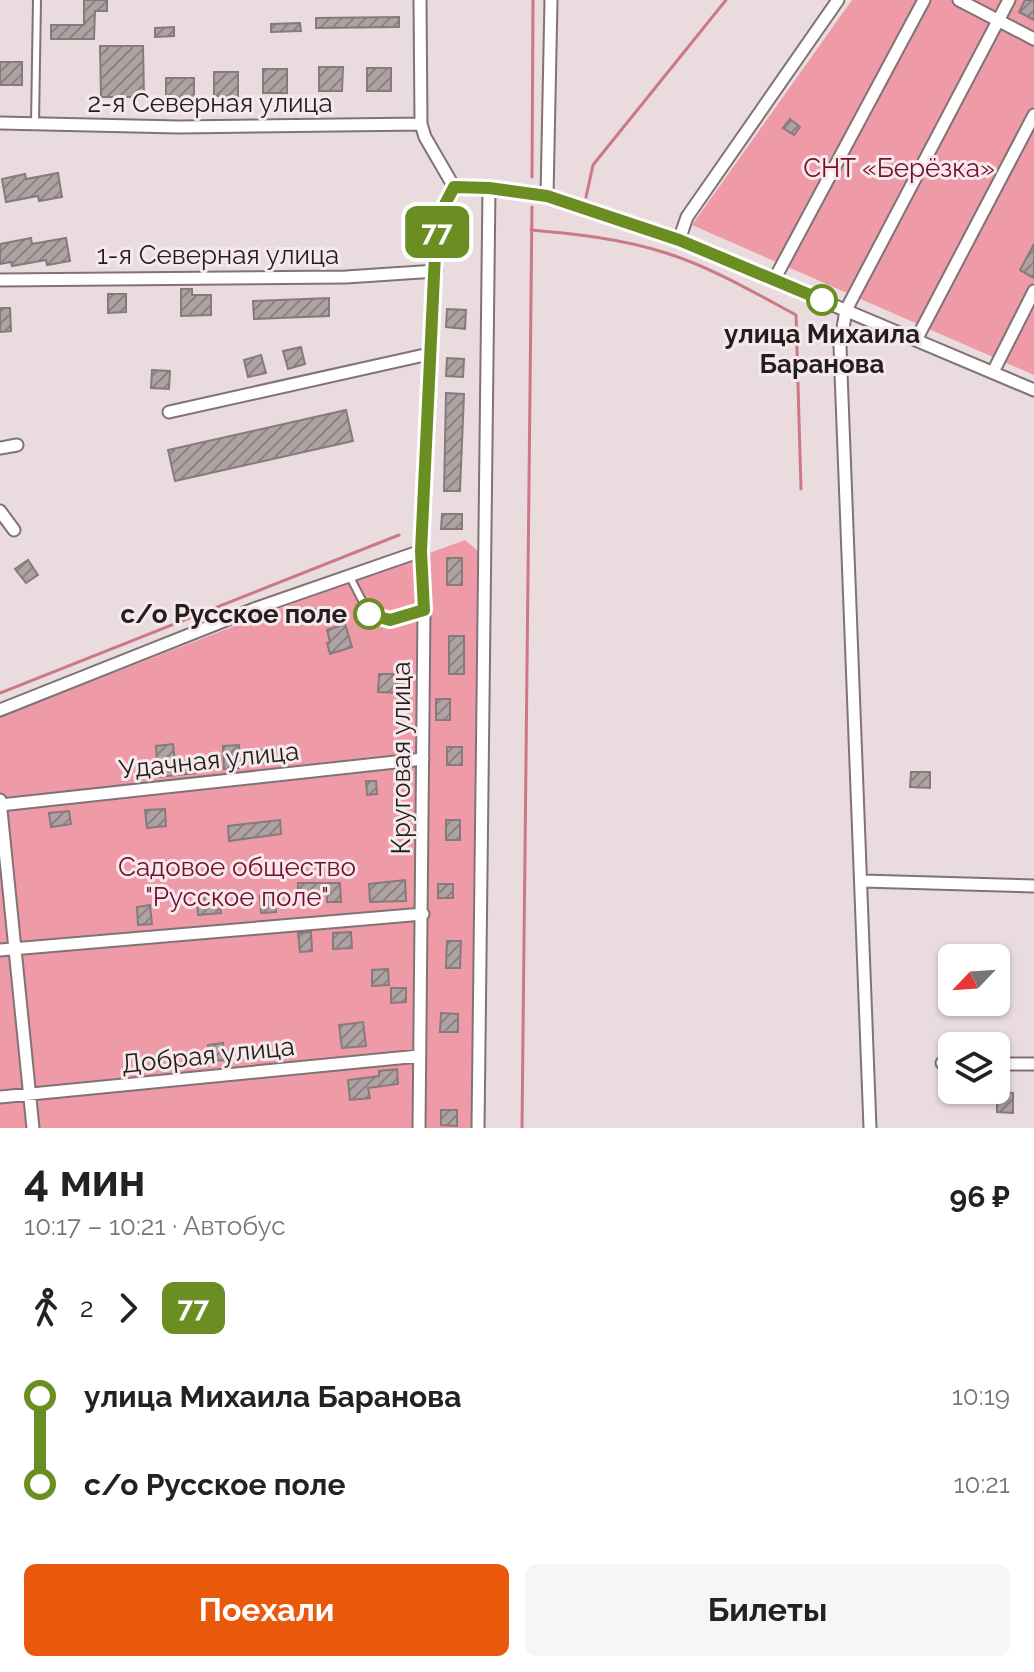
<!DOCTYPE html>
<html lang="ru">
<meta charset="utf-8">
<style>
body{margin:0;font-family:Raleway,sans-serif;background:#f6f6f6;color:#222;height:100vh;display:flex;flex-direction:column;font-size:30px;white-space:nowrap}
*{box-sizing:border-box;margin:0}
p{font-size:26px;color:#767676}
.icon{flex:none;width:44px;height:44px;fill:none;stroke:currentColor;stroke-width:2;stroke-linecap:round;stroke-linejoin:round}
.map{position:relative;height:1128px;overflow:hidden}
.drawer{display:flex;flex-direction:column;background:#fff;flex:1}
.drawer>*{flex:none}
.badge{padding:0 16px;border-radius:12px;font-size:28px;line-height:52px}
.needle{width:52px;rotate:245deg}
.fabs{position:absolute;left:938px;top:944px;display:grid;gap:16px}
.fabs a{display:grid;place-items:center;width:72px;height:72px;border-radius:12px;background:#fff;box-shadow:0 2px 6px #0004;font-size:40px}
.map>.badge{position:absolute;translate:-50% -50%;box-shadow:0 0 0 4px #fff}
.legs{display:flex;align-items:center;gap:12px;height:88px;padding:0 24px;font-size:26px}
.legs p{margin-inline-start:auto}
.summary{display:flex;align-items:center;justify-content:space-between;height:136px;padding:0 24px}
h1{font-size:44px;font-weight:700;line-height:60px}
.button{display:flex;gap:16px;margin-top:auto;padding:16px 24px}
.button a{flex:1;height:92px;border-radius:12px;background:#ea580c;color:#fff;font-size:32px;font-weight:700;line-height:92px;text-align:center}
.button a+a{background:#f6f6f6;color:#222}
ul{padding:0 24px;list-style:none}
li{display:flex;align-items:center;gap:28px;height:88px;font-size:30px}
li i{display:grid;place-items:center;width:12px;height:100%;margin:0 10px;background:currentColor}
li i::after{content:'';width:20px;height:20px;margin:-10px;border:6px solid;border-radius:50%;background:#fff}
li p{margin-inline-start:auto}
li:first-child i{background:linear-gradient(#0000 50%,currentColor 0)}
li:last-child i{background:linear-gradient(currentColor 50%,#0000 0)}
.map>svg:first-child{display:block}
</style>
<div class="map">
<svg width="1034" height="1128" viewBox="0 0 1034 1128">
<defs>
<pattern id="building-hatch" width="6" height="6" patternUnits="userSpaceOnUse" patternTransform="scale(2)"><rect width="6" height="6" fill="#afa2a3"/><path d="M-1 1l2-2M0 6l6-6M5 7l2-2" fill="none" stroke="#8e8384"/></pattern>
</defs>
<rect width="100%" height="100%" fill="#eadcde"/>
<path fill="#ee9aa7" d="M852,0H1034V375L692,225Z
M465,540L478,551L471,1128H0V717L320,593Z"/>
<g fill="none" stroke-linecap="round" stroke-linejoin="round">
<path stroke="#cc7886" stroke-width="3" d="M532,177L533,0
M586,197L593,165L726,0
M531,230C576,234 623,239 666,253C711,267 755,293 796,315L801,489
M0,693L399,535
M522,1128L532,207"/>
</g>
<path fill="url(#building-hatch)" stroke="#877a7c" stroke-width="2" d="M84,0H107V11H95L94,39H51V25H84Z
M1025,0H1034V20L1019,12Z
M399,17V27L316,28V18Z
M300,23L301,31L271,32V24Z
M174,27V36L155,37V28Z
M100,46H143L144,97H101Z
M0,62H22V85H0Z
M319,67H343L342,91H319Z
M367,68H391V91H367Z
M263,69H287V93H263Z
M214,72H238V96H214Z
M166,78H194V99H166Z
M790,119L800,127L794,135L783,128Z
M58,173L62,197L39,201L38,196L6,202L2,179L25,174L26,179Z
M31,238L32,244L66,238L70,261L47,265L46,260L12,266L11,262L0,264V244Z
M1034,244V278L1020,270Z
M181,289H192V295H211V315L181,316Z
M108,294H126V312L108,313Z
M329,298V316L254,319L253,301Z
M0,308H10L11,331L0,332Z
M447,309L466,310L465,329L446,327Z
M301,347L305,364L288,369L283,351Z
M261,355L266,373L248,377L244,360Z
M447,358L464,359L463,377L446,376Z
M152,370L170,371L169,389L151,388Z
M446,393L464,394L460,491H444Z
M346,410L353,441L175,481L168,450Z
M442,514H462V529H441Z
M447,558H462V585H447Z
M28,560L38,575L26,583L15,569Z
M321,608L323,619L305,622L303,611Z
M345,624L352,647L330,654L327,643L330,642L327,630Z
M449,636H464V674H449Z
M379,674H406V693L378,692Z
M436,699H450V720H436Z
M173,744L175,764L196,762L197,773L158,777L156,746Z
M239,745L240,768L224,769L223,746Z
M447,747H462V765H447Z
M275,748L276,762L260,763L258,750Z
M911,772H930V788L910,787Z
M366,781H376L377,794L367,795Z
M165,809L166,826L147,828L145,810Z
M69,811L71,824L51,827L49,813Z
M280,820L281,834L229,841L228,826Z
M446,820H460V840H446Z
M405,880L406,901L370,902L369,884Z
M298,883H340L341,902H327V893L298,895Z
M438,884H453V898H438Z
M219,895L221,913L198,915L197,897Z
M275,895L276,912L261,913L260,896Z
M150,905L152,924L138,925L137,907Z
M311,932L312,951L300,952L298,933Z
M351,932L352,948L333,949V933Z
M447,941H461L460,968H446Z
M388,969L389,985L372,986V970Z
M391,988H406V1002L391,1003Z
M441,1013L458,1014V1032H440Z
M363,1022L366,1046L342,1048L339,1025Z
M223,1043L225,1060L210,1061L208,1045Z
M397,1069L398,1084L368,1088L370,1098L350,1100L348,1080L379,1076V1071Z
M997,1092L1013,1093V1113L997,1112Z
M441,1110H457V1126L441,1125Z"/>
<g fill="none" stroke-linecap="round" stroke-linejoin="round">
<g stroke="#7f7375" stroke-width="10">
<path id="lane" d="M35,124L37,0
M349,575L369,614L390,620L424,610"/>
</g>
<g stroke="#7f7375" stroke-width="15">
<path id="street" d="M420,0L421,124L425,137L454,187
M959,0L1034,39
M0,123L179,127L421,124
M454,187L489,188L547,196L679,240L1034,390
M547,196L551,0
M679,240L687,217L838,0
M0,280L346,277L436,271
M774,280L924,0
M916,340L1034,115
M993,372L1034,291
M169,412L429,354
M0,448L17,445
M0,511L14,530
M0,710L254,609L421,551
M0,800L33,1128
M0,805L423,759
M863,881L1034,886
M0,950L423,914
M942,1063H952
M996,1064H1034
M0,1097L419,1056
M419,1128L424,610L421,551L436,233L441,212L454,187
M478,1128L489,188
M870,1128L840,346L846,310L1009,0"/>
</g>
<use href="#lane" stroke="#fff" stroke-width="6"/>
<use href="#street" stroke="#fff" stroke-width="11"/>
</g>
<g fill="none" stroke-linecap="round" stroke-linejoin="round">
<g stroke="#fff" stroke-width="18">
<path id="line-1" d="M369,614L390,620L424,610L421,551L436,233L441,212L454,187L489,188L547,196L679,240L822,300"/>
</g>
<use href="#line-1" stroke="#6b8e23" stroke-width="12"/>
</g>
<g fill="#fff" stroke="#6b8e23" stroke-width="4">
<circle cx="822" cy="300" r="14"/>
<circle cx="369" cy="614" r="14"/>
</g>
<g text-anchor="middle" stroke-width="6" stroke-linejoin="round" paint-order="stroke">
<g font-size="26" fill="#231f1f" stroke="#f7e9eb">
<text x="210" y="112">2-я Северная улица</text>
<text x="218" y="264">1-я Северная улица</text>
<text transform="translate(401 758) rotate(-90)" y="9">Круговая улица</text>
<text transform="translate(209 760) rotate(-6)" y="9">Удачная улица</text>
<text transform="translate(208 1055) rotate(-6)" y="9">Добрая улица</text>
</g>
<g font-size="26" fill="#750d2f" stroke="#f7e9eb">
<text x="899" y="177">СНТ «Берёзка»</text>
<text x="237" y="876">Садовое общество<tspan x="237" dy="30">"Русское поле"</tspan></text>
</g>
<g font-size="26" font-weight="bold" fill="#231f1f" stroke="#f7e9eb">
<text x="822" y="343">улица Михаила<tspan x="822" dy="30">Баранова</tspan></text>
<text x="347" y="623" text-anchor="end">с/о Русское поле</text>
</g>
</g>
</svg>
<div class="fabs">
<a><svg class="needle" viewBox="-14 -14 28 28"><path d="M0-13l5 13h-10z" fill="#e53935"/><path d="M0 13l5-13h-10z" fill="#767676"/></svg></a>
<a><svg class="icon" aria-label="layers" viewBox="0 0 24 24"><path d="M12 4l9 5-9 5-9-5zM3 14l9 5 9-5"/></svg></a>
</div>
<b class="badge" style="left:437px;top:232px;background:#6b8e23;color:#fff">77</b>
</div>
<section class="drawer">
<div class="summary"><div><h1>4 мин</h1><p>10:17 – 10:21 · Автобус</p></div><b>96 ₽</b></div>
<div class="legs"><svg class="icon" aria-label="walk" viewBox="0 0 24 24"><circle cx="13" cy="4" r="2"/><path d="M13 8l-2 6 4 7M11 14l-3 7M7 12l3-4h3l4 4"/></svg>2<svg class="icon" aria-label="forward" viewBox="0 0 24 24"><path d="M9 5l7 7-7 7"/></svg><b class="badge" style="background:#6b8e23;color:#fff">77</b></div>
<ul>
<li><i style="color:#6b8e23"></i><b>улица Михаила Баранова</b><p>10:19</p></li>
<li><i style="color:#6b8e23"></i><b>с/о Русское поле</b><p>10:21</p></li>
</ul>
<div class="button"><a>Поехали</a><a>Билеты</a></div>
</section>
